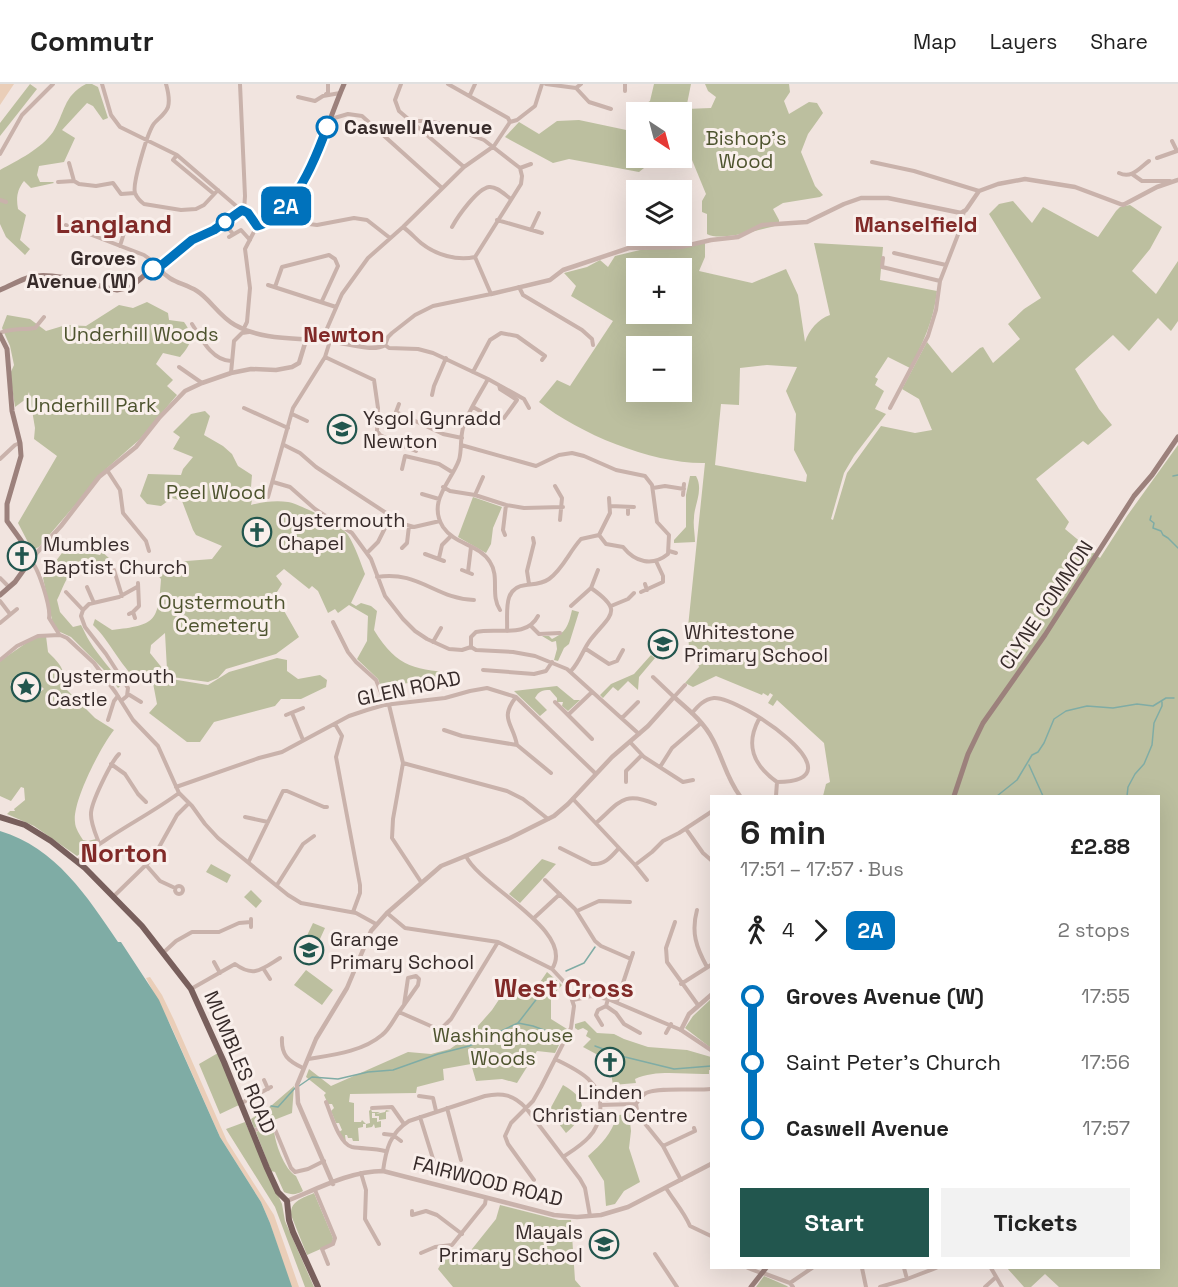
<!DOCTYPE html>
<meta charset="utf-8">
<style>
body{margin:0;font-family:"Space Grotesk",sans-serif;background:#f2f2f2;color:#222;height:100vh;display:flex;flex-direction:column;font-size:22px;white-space:nowrap}
*{box-sizing:border-box;margin:0}
p{font-size:20px;color:#767676}
.icon{flex:none;width:33px;height:33px;fill:none;stroke:currentColor;stroke-width:2;stroke-linecap:round;stroke-linejoin:round}
.map{position:relative;flex:1;overflow:hidden}
.drawer{position:absolute;left:710px;top:711px;width:450px;height:474px;display:flex;flex-direction:column;background:#fff;border-radius:0px;box-shadow:0 6px 24px #0002}
.drawer>*{flex:none}
.badge{padding:0 12px;border-radius:9px;font-size:21px;line-height:39px}
.needle{width:39px;rotate:144deg}
.buttons{position:absolute;left:626px;top:18px;display:grid;gap:12px}
.buttons a{display:grid;place-items:center;width:66px;height:66px;border-radius:0px;background:#fff;box-shadow:0 6px 24px #0002;font-size:30px}
.map>.badge{position:absolute;translate:-50% -50%;box-shadow:0 0 0 3px #fff}
.legs{display:flex;align-items:center;gap:9px;height:66px;padding:0 30px;font-size:20px}
.legs p{margin-inline-start:auto}
.overview{display:flex;align-items:center;justify-content:space-between;height:102px;padding:0 30px}
h1{font-size:33px;font-weight:800;line-height:45px}
.primary-button{display:flex;gap:12px;margin-top:auto;padding:12px 30px}
.primary-button a{flex:1;height:69px;border-radius:0px;background:#22564e;color:#fff;font-size:24px;font-weight:800;line-height:69px;text-align:center}
.primary-button a+a{background:#f2f2f2;color:#222}
ul{padding:0 30px;list-style:none}
li{display:flex;align-items:center;gap:21px;height:66px;font-size:22px}
li i{display:grid;place-items:center;width:9px;height:100%;margin:0 8px;background:currentColor}
li i::after{content:'';width:15px;height:15px;margin:-8px;border:4px solid;border-radius:50%;background:#fff}
li p{margin-inline-start:auto}
li:first-child i{background:linear-gradient(#0000 50%,currentColor 0)}
li:last-child i{background:linear-gradient(currentColor 50%,#0000 0)}
header{display:flex;align-items:center;gap:36px;box-sizing:border-box;height:84px;padding:0 30px;background:#fff;border-bottom:2px solid #e0e0e0}
header strong{font-size:28px}
nav{display:flex;gap:33px;margin-inline-start:auto;font-size:21px}
.map>svg:first-child{display:block}
</style>
<header>
<strong>Commutr</strong>
<nav><a>Map</a><a>Layers</a><a>Share</a></nav>
</header>
<div class="map">
<svg width="1178" height="1203" viewBox="0 0 1178 1203">
<rect width="100%" height="100%" fill="#f1e4df"/>
<path fill="#bcbf9f" fill-rule="evenodd" d="M30,0L37,5L0,52V39Z
M86,0H92L98,3L108,34L103,36L93,22L87,19L62,46L75,54L64,78L39,82L37,91L40,98H53L54,99L31,104L24,97C17,106 16,114 18,125L26,131L20,156L30,165L25,171L6,153L0,140V86C18,76 41,65 53,48C65,29 63,12 86,0Z
M654,0H691L686,25L711,24L716,13L708,7L705,0H789L790,8L784,17L789,30L809,18L817,19L823,29L808,50L801,68L815,102L823,111L820,113L783,119L773,125L779,136V141C762,145 721,158 707,150V130L702,128V117L706,110L692,76L658,74H681V28H636V74H653L649,80L639,88L569,75L553,79L505,53L519,38L539,50L557,37L579,36L631,47L637,25L650,17Z
M1013,117L1032,139L1043,123L1098,153L1116,127L1120,123L1130,121L1162,143L1150,165L1132,187L1156,210L1178,177V237L1171,247L1158,234L1129,267L1113,251L1075,285L1099,325L1112,341L1088,361L1083,357L1036,395L1069,438L1065,445L1100,474L1127,432L1178,361V1203H1059L1045,1190L1031,1203H1024L1007,1184H1158V712H823L826,700L830,698L824,659L777,616L773,622L768,619L773,611L770,609L768,612L763,609L762,611L716,592L693,603L685,599L699,583L696,572L689,565L688,543L705,379C652,380 580,350 539,318L557,296L570,302L613,237L571,212L576,202L564,189L587,183L600,176L608,183L615,172L640,166L705,159V173L699,187L752,199L786,185L798,211L805,258C809,246 818,235 830,231L814,159L883,163L880,196L937,207C934,236 923,259 910,284L888,273L875,293L878,295L875,301L884,307L875,325L886,330L854,372L844,389L831,435L833,436L847,389L881,342L915,349L932,346L919,315L902,305L927,258L952,289L980,264L983,263L993,279L1020,255L1008,240L1024,225L1041,214L989,130L999,120ZM636,184H681V230H636ZM636,262H681V308H636ZM767,281L797,283L786,307L796,330L794,366L807,391L806,398L715,381L721,320L739,321L740,284Z
M147,218L168,229L169,236L184,238C195,253 191,260 180,273L163,269L156,280L173,296L167,302L177,311L139,356L106,385L39,463L32,466L18,439L57,372L34,355L35,344L29,308L26,315L15,323L10,290L14,281L10,262L2,244L7,231L30,235L46,247L66,241L86,242L119,221L133,224Z
M205,327L210,332L204,351L223,362L232,370L238,382L252,391L251,403L254,406L251,421C262,418 276,416 288,418C298,419 343,442 348,451C355,462 360,477 365,490L351,519L356,522L361,519L371,522L377,527L374,546C398,585 416,586 460,589L433,596L401,600L383,609L378,595L357,575L367,557L368,532L349,521L338,529L335,525L328,529L318,507L312,502L309,505L284,485L276,492L282,500L275,511L299,553L276,570L226,585L218,594L208,598L172,593L167,586L165,549L151,561L150,569L171,595L208,601L229,588L277,574L287,576V587L298,595L320,591L327,596L326,603L301,615H281L275,622L214,638L200,658H187L149,629L157,620L153,599L146,598L143,601C121,585 112,559 93,541L95,535L112,546C156,541 158,538 161,495L153,486L174,487V478L212,475L222,462L196,451L193,446L182,417L172,414L161,422L147,420L140,412L148,390L181,391L183,385L193,373L173,365L180,353L173,348L191,330Z
M690,392H696C704,406 694,421 694,434C693,442 695,450 695,458L674,459V456L686,443V411Z
M473,413L502,423L493,444L491,460L486,469L458,453Z
M80,467L100,471L102,468L116,480L102,482L98,487L84,484L74,485C65,495 63,504 57,516L60,528L73,543L81,541C84,546 86,552 90,558C99,573 112,585 121,601L118,604L103,585L71,553L58,547L52,536L43,494L62,469Z
M572,526L579,528L569,560L564,564L558,577L554,576L557,565L556,557L552,558L542,552H549L552,555C566,548 568,543 572,526Z
M46,552L48,568C60,580 65,584 65,604L95,634L114,646C101,662 72,718 75,738C75,744 80,751 83,756L88,757L96,755L97,758L77,772L34,742L7,730L10,727H15L14,725L25,716L24,704L21,703L11,717L0,712V577L32,555ZM27,593L33,594L44,605L32,614L27,610L23,615L17,611L10,601L11,598Z
M651,571L655,574L639,593L638,606L628,597L618,607L613,603L603,614L600,611L611,600L634,590Z
M557,602L574,616H580L568,627L562,622L563,618H557V614L550,606C542,606 539,607 535,614L547,626L540,632L514,607Z
M542,775L556,780L520,819L509,810Z
M211,780L231,791L227,799L206,788Z
M251,806L262,817L256,824L244,813Z
M313,839L325,844L315,866L303,860Z
M306,886L333,906L322,921L294,901Z
M547,888L562,901L551,913V935L567,945L555,969L537,967L517,999L502,995L476,997L471,980L443,985L444,996L417,1003L416,1009L350,1010L349,1018L354,1019V1038H361L362,1036L366,1040L370,1039L369,1027L371,1025L372,1028H380L376,1030L385,1028L386,1026L390,1027L386,1028V1035L379,1036V1032H375V1029H372V1034H377V1038L381,1037V1043L375,1044L374,1040L372,1043L366,1044V1040H363V1043L358,1044L359,1057H353L352,1054H348L347,1051H345L346,1059L339,1048L342,1046L339,1039H336L331,1027L334,1024L332,1020H328L324,1011L326,1009L306,993L309,985L331,1002L408,968L431,970L450,965L470,951L492,926L504,908L513,911L520,902L534,907Z
M711,915V964L685,944L693,932Z
M585,937L597,949L614,950L624,955L648,963L687,966L711,973V986H709V990C685,991 657,985 635,995L636,999L613,1001L611,989L607,985L609,983L613,985L618,979L619,974L606,967L598,971L583,963L591,955L586,952L588,947L583,944L578,946L575,944V940Z
M218,969L239,1021L220,1030L199,980Z
M563,1001C589,1015 587,1031 566,1049L549,1027Z
M294,1002L292,1029L269,1038L266,1033L255,1037L257,1043L254,1044L251,1035L272,1021Z
M629,1028L631,1047L629,1064L640,1098L624,1107L615,1120L606,1122L604,1097L588,1072C602,1060 611,1050 617,1032Z
M245,1038L282,1120L285,1137L314,1203H305L275,1123L226,1045Z
M268,1043L274,1046C275,1059 284,1085 296,1092L303,1107C296,1111 291,1111 284,1108L275,1088L271,1087L256,1048Z
M314,1109L333,1154L332,1160L307,1171L291,1131C290,1117 303,1114 314,1109Z
M500,1121L559,1136H571L575,1196L581,1203H453L438,1185L443,1176L439,1166L452,1165L464,1175L496,1135Z
M764,1192L787,1202L788,1203H756Z"/>
<path fill="#eaceb8" d="M0,0H14L0,21Z
M150,893L162,911L174,936L227,1057L274,1131L299,1203H292L290,1201L270,1139L261,1118L220,1053L171,942L146,894Z"/>
<path fill="#7faca5" d="M0,747C56,764 87,812 118,858H121L159,916L220,1053L261,1118L270,1139L292,1203H0Z"/>
<g fill="none" stroke-linecap="round" stroke-linejoin="round">
<path stroke="#7faca5" stroke-width="1.5" d="M1173,392L1178,391
M1151,432L1150,436L1154,439L1153,444L1161,447L1163,451L1168,454L1178,464
M1029,681L1043,712
M997,712L1017,696L1032,671L1038,668L1044,659L1054,635L1066,627L1087,622L1113,624L1137,620L1153,622L1166,614H1174
M1127,712L1128,703L1135,690L1144,680L1152,661L1154,639L1162,622V618
M566,887L584,879L595,863
M518,939L533,942L560,952
M595,962L625,973L674,985L711,982
M299,1002L312,993L338,995L368,988L393,986L438,970L469,962L518,939L542,908L554,897
M271,1022L278,1023L295,1004"/>
<path stroke="#c9b2ab" stroke-width="4" d="M102,0L111,31L120,43L177,71L242,127
M166,0C168,7 170,16 168,23C165,31 157,35 153,41C147,51 132,100 135,109C137,114 140,117 144,120L181,126L196,125L204,121L218,106
M240,0L245,112L244,127
M401,0L395,16L399,27L464,83
M448,0L508,34L510,38
M546,0L576,4L589,18L611,25
M625,0V7
M576,4L581,0
M326,10L328,9V0
M470,11L475,0
M298,13L315,17L323,12L340,9
M331,35L348,30L362,32L442,104
M410,37H429L441,40L484,56L520,84L522,92L521,100L475,173
M425,49L429,37
M0,70L22,31L53,0
M177,71L173,76L214,110
M1157,74L1177,67L1172,57
M872,78L914,87L979,107
M69,79L74,97
M520,84L531,80
M1119,89C1132,95 1139,84 1149,77
M1132,90L1142,97H1170
M58,98L74,97L79,100L96,102L113,99L121,110L135,109
M0,116L6,118
M281,128L309,140L317,141L354,134L367,136L390,154
M497,136L542,149
M66,141L144,171L159,182
M403,143C410,148 415,154 421,159C436,171 457,177 475,173
M452,143C458,132 477,105 489,103C497,102 505,111 511,115
M229,145L233,150
M531,146L539,129
M229,153L241,146L250,156
M120,162L124,149
M894,169L946,181
M475,173L491,210L433,222L415,231L392,249L388,253L385,261L389,264L418,265L433,269L488,295L524,315L529,324
M883,174L882,183L940,197
M268,201L336,223
M275,203L282,183L329,171L335,175L338,182L322,217
M519,203L523,211L582,246L592,255L593,261
M192,240C201,254 212,277 231,277
M244,244L247,238L250,204L245,165L257,142
M0,249C12,244 23,246 35,244L44,233
M322,256L342,210L368,174L403,143L464,83L494,62L510,38L517,36L535,22L542,0
M325,273L374,296L378,324L377,347L380,351L398,360L416,367
M179,283L202,299
M473,288L490,256L501,249L517,252L545,272L542,276
M231,289L234,257L242,249L249,248
M488,295C480,310 468,327 463,344C460,354 462,366 459,376C451,398 427,417 443,443C455,461 479,460 490,478C500,493 490,511 500,526
M499,301L500,305L517,316L504,334
M432,311L434,302L446,274
M399,320L396,328L443,350L462,354
M473,323L491,333
M244,324L288,344
M890,324L928,252L936,226L940,197L959,148L964,127
M292,330L307,337
M284,361L300,369L316,383L403,440L414,443L440,437
M461,361L536,382L559,371L572,369L584,372L616,386L645,392L652,401L657,438L669,451L668,470C652,483 635,478 623,463L606,460L599,451
M0,375L15,361L20,359
M402,385L405,372L439,380L452,388
M107,386L120,406L123,429L146,457L149,467
M273,398L290,403L315,425L352,449L371,475L385,512L403,535L415,547L427,555L449,565L462,566L471,563L476,566L513,568L535,572L567,585L639,650
M555,402L562,414L560,436
M443,403L450,407L475,411L506,421L524,424L563,423
M653,404L665,402L684,405
M422,410L439,415
M475,411L483,393
M683,411L684,400
M268,413L293,324L325,273L330,257
M610,422L634,423
M628,430V424
M505,451L503,446L506,421
M599,451L610,429L609,414
M402,464L407,459L409,442
M669,467L676,469
M367,469L378,458L391,432
M425,470L444,477
M439,474L442,461L451,452
M31,477C39,485 51,524 49,534L59,550
M114,486L122,512
M462,486L472,490
M468,488L471,463
M377,493C418,486 436,515 474,516
M0,494L9,503
M529,500L527,487L534,459L533,454
M645,500L647,506
M87,503L94,519
M66,508L83,526
M641,508L663,498V492L656,477
M0,517L10,530
M571,522L591,504L598,486
M611,522L628,515L634,509
M133,528L135,534
M129,530L133,528L139,522L138,499
M333,538L348,568L356,578L376,596L386,621
M0,539L17,525
M531,542L539,550L560,549
M507,547C508,529 502,503 526,501C534,500 542,500 549,495C563,485 569,468 581,455L599,451
M433,558L441,544
M471,563V553L476,548C498,543 526,555 538,532
M586,565L609,580L617,577L623,566
M0,576L17,562L38,552L60,551L67,554L94,579L116,609L133,636L158,662L179,709L192,722L205,740L218,754L288,811L301,819L356,829L376,840
M483,586L534,590L546,587L552,578
M571,587C581,576 583,565 591,555C611,530 624,527 591,504
M653,593L674,613L685,601
M128,610L141,618
M516,613C499,635 513,639 517,661
M121,617L127,612L128,604L124,598L106,570L85,543L81,532L83,526L89,520L119,513L137,503
M555,618L592,655
M389,621L403,679L393,735L392,754L421,798
M292,629L303,656
M692,629C698,622 704,615 714,614C741,613 865,697 777,698
M569,630L592,608
M286,631L303,624
M622,634L638,618
M759,635C745,661 753,681 777,698L776,712
M108,636L114,617L118,612
M335,640L342,652L336,673L360,801V809L353,828
M444,646L462,652L517,661L551,689
M630,658L644,673L683,698L693,696
M403,679L507,707L523,715L548,735
M111,680L125,690L138,710L146,718
M660,683L672,664L701,639
M626,698V687L642,671
M176,703L259,674L282,668L349,632L367,626L384,621L445,614L470,607L487,604L516,613L595,689
M573,715L635,781L652,768L663,757L679,749L711,728
M245,733L268,738
M596,739C619,719 623,706 655,720
M686,745L703,769L711,776
M99,759C96,751 91,740 91,731C90,720 111,678 119,670
M560,764L592,780C605,781 611,773 619,764
M466,772C479,802 577,847 552,885
M78,777C86,768 97,762 107,755C131,739 156,726 179,709
M249,777L283,707H287L324,723H327
M146,781L160,797L175,804
M635,781L647,796
M545,796L575,825L595,857L601,862L631,875
M277,801L303,760L314,752
M175 806a4 4 0 1 1 8 0a4 4 0 1 1-8 0Z
M114,812L153,774L177,731L189,719
M697,826C691,848 696,863 707,883
M577,827L599,817L630,818
M387,829L405,844L498,858L552,885L567,901L574,922L571,944L541,1003L533,1017L511,1039L505,1052L508,1060L534,1096
M534,834L560,810
M675,838L666,864L667,878L698,921
M251,843V835
M163,869L176,857L192,848H219L239,839L251,838
M214,878L220,889
M263,884L270,895
M681,900L711,881
M191,905L235,880C254,894 262,885 280,874
M573,916L591,912L608,915L681,946
M617,917L633,869
M606,922L616,929L624,940L640,949
M399,928L404,921L408,894L416,892L419,895L418,901L404,921
M602,941L596,931L598,926L606,922L608,915
M666,949L671,940
M282,954C281,971 288,977 303,984
M308,975C332,971 362,968 382,951C389,946 394,935 399,928L433,943L441,945L451,935L498,858
M555,975C578,986 604,998 600,1028C599,1037 596,1046 589,1053C582,1061 572,1067 563,1073
M264,996L268,1005
M250,1001L255,1013
M419,1012L433,1014L436,1027
M326,1018C331,1030 339,1060 352,1063C363,1065 374,1064 385,1067
M240,1020L271,1003
M601,1021L636,1020
M372,1024L392,1023L404,1040
M447,1024L461,1076
M420,1033L434,1078
M252,1047L271,1040L274,1043L291,1084L295,1088L308,1085L324,1077
M384,1050L393,1051L401,1057
M663,1062L695,1047L694,1044
M383,1087C386,1065 390,1049 409,1037L485,1012C502,1008 514,1011 526,1024L580,1095L585,1104L590,1132
M361,1089L366,1106L365,1135L379,1160
M681,1096L663,1062L638,1031L636,1020C639,1016 641,1012 646,1009C659,1003 694,1007 711,1005
M666,1104C674,1117 684,1128 690,1142L711,1152
M315,1106L335,1154L333,1160L322,1165L328,1180
M412,1127V1131L426,1127L437,1131L462,1150
M421,1169L435,1163L452,1161L485,1120L486,1114
M655,1170L677,1203
M748,1184L761,1189
M862,1184L866,1203
M904,1184L907,1195
M991,1184L1002,1203
M763,1189L790,1199L793,1203
M790,1199L812,1184
M880,1203L907,1195L936,1184
M985,1203L995,1194"/>
<path stroke="#c9b2ab" stroke-width="4.5" d="M158,183C170,199 182,198 197,207C209,214 219,232 235,241C265,258 302,253 335,258C349,260 373,268 385,261
M491,210L550,196L563,186L629,164L681,163L711,156L738,153L762,141L807,138L844,120L861,114H888L961,129L966,126L979,107L998,100L1025,95L1075,103L1123,121L1157,103L1178,96
M33,473L61,442L99,393L136,363L159,334L185,307L202,299L231,289L251,285L276,286L292,283L299,279L306,256
M711,911L689,930L681,946L711,966
M333,1100L298,1019L297,1001L316,955L347,904L371,847L387,829L441,782L510,754L554,732L568,720L612,673L648,642L674,613C689,626 704,638 713,656C723,675 727,695 740,712
M287,1117C317,1105 350,1087 383,1087L554,1131L577,1133L601,1131L628,1123L711,1080"/>
<path stroke="#9c817c" stroke-width="5" d="M0,206C10,202 20,196 30,193C53,187 93,201 117,206L131,203L147,189L163,180L192,156L214,146L242,127L248,129L257,142H260C310,112 322,51 344,0
M0,251L7,265L12,327L20,359L21,372L7,420V437L33,473L15,498L0,511
M954,712L968,670L983,639L1045,551L1134,412L1152,391L1178,353
M751,1203L766,1184"/>
<path stroke="#785f5c" stroke-width="6" d="M0,733L25,741L51,757L85,784L142,842L191,905L224,978L267,1084L278,1108L287,1117L289,1136L293,1148L318,1203"/>
</g>
<g fill="none" stroke-linecap="round" stroke-linejoin="round">
<g stroke="#fff" stroke-width="14">
<path id="line-1" d="M153,185L163,180L192,156L214,146L242,126L248,129L257,142C292,134 316,74 327,43"/>
</g>
<use href="#line-1" stroke="#0072bc" stroke-width="9"/>
</g>
<defs>
<g id="school-ring" transform="scale(1.5)"><circle r="9.5" fill="#f9efeb" stroke="#22564e" stroke-width="1.5"/><path d="M0-5L7-2L0 1L-7-2ZM-4 1L0 2.5L4 1V4Q0 6-4 4Z" fill="#22564e"/></g>
<g id="church-ring" transform="scale(1.5)"><circle r="9.5" fill="#f9efeb" stroke="#22564e" stroke-width="1.5"/><path d="M-1.2-6h2.4v3.5h3.3v2.4h-3.3V6h-2.4V-.1h-3.3v-2.4h3.3Z" fill="#22564e"/></g>
<g id="sight-ring" transform="scale(1.5)"><circle r="9.5" fill="#f9efeb" stroke="#22564e" stroke-width="1.5"/><path d="M0-6L1.8-2.2L6-1.7L2.9 1.2L3.7 5.4L0 3.3L-3.7 5.4L-2.9 1.2L-6-1.7L-1.8-2.2Z" fill="#22564e"/></g>
</defs>
<g fill-rule="evenodd">
<use href="#school-ring" x="342" y="345"/>
<use href="#church-ring" x="257" y="448"/>
<use href="#church-ring" x="22" y="472"/>
<use href="#school-ring" x="663" y="560"/>
<use href="#sight-ring" x="26" y="603"/>
<use href="#school-ring" x="309" y="866"/>
<use href="#church-ring" x="610" y="978"/>
<use href="#school-ring" x="604" y="1160"/>
</g>
<g fill="#fff" stroke="#0072bc" stroke-width="3">
<circle cx="327" cy="43" r="10"/>
<circle cx="225" cy="138" r="8"/>
<circle cx="153" cy="185" r="10"/>
</g>
<g text-anchor="middle" stroke-width="6" stroke-linejoin="round" paint-order="stroke">
<g font-size="20" font-weight="bold" fill="#372b2a" stroke="#f9efeb" text-anchor="start">
<text x="344" y="50">Caswell Avenue</text>
<text x="136" y="181" text-anchor="end">Groves<tspan x="136" dy="23">Avenue (W)</tspan></text>
</g>
<g font-size="20" fill="#4e542f" stroke="#f9efeb">
<text x="746" y="61">Bishop's<tspan x="746" dy="23">Wood</tspan></text>
<text x="141" y="257">Underhill Woods</text>
<text x="91" y="328">Underhill Park</text>
<text x="216" y="415">Peel Wood</text>
<text x="222" y="525">Oystermouth<tspan x="222" dy="23">Cemetery</tspan></text>
<text x="503" y="958">Washinghouse<tspan x="503" dy="23">Woods</tspan></text>
</g>
<g font-size="20" fill="#372b2a" stroke="#f9efeb" text-anchor="start">
<text x="363" y="341">Ysgol Gynradd<tspan x="363" dy="23">Newton</tspan></text>
<text x="278" y="443">Oystermouth<tspan x="278" dy="23">Chapel</tspan></text>
<text x="43" y="467">Mumbles<tspan x="43" dy="23">Baptist Church</tspan></text>
<text x="684" y="555">Whitestone<tspan x="684" dy="23">Primary School</tspan></text>
<text x="47" y="599">Oystermouth<tspan x="47" dy="23">Castle</tspan></text>
<text x="330" y="862">Grange<tspan x="330" dy="23">Primary School</tspan></text>
<text x="610" y="1015" text-anchor="middle">Linden<tspan x="610" dy="23">Christian Centre</tspan></text>
<text x="583" y="1155" text-anchor="end">Mayals<tspan x="583" dy="23">Primary School</tspan></text>
</g>
<g font-size="20" fill="#372b2a" stroke="#f9efeb">
<text transform="translate(1046 521) rotate(-56)" y="7">CLYNE COMMON</text>
<text transform="translate(409 604) rotate(-12)" y="7">GLEN ROAD</text>
<text transform="translate(240 978) rotate(67)" y="7">MUMBLES ROAD</text>
<text transform="translate(488 1097) rotate(14)" y="7">FAIRWOOD ROAD</text>
</g>
<g font-size="22" font-weight="bold" fill="#812a28" stroke="#f9efeb">
<text x="916" y="148">Manselfield</text>
<text x="344" y="258">Newton</text>
</g>
<g font-size="26" font-weight="bold" fill="#812a28" stroke="#f9efeb">
<text x="114" y="149">Langland</text>
<text x="124" y="778">Norton</text>
<text x="564" y="913">West Cross</text>
</g>
</g>
</svg>
<div class="buttons">
<a><svg class="needle" viewBox="-14 -14 28 28"><path d="M0-13l5 13h-10z" fill="#e53935"/><path d="M0 13l5-13h-10z" fill="#767676"/></svg></a>
<a><svg class="icon" aria-label="layers" viewBox="0 0 24 24"><path d="M12 4l9 5-9 5-9-5zM3 14l9 5 9-5"/></svg></a>
<a>+</a>
<a>−</a>
</div>
<b class="badge" style="left:286px;top:122px;background:#0072bc;color:#fff">2A</b>
<section class="drawer">
<div class="overview"><div><h1>6 min</h1><p>17:51 – 17:57 · Bus</p></div><b>£2.88</b></div>
<div class="legs"><svg class="icon" aria-label="walk" viewBox="0 0 24 24"><circle cx="13" cy="4" r="2"/><path d="M13 8l-2 6 4 7M11 14l-3 7M7 12l3-4h3l4 4"/></svg>4<svg class="icon" aria-label="forward" viewBox="0 0 24 24"><path d="M9 5l7 7-7 7"/></svg><b class="badge" style="background:#0072bc;color:#fff">2A</b><p>2 stops</p></div>
<ul>
<li><i style="color:#0072bc"></i><b>Groves Avenue (W)</b><p>17:55</p></li>
<li><i style="color:#0072bc"></i><span>Saint Peter's Church</span><p>17:56</p></li>
<li><i style="color:#0072bc"></i><b>Caswell Avenue</b><p>17:57</p></li>
</ul>
<div class="primary-button"><a>Start</a><a>Tickets</a></div>
</section>
</div>
